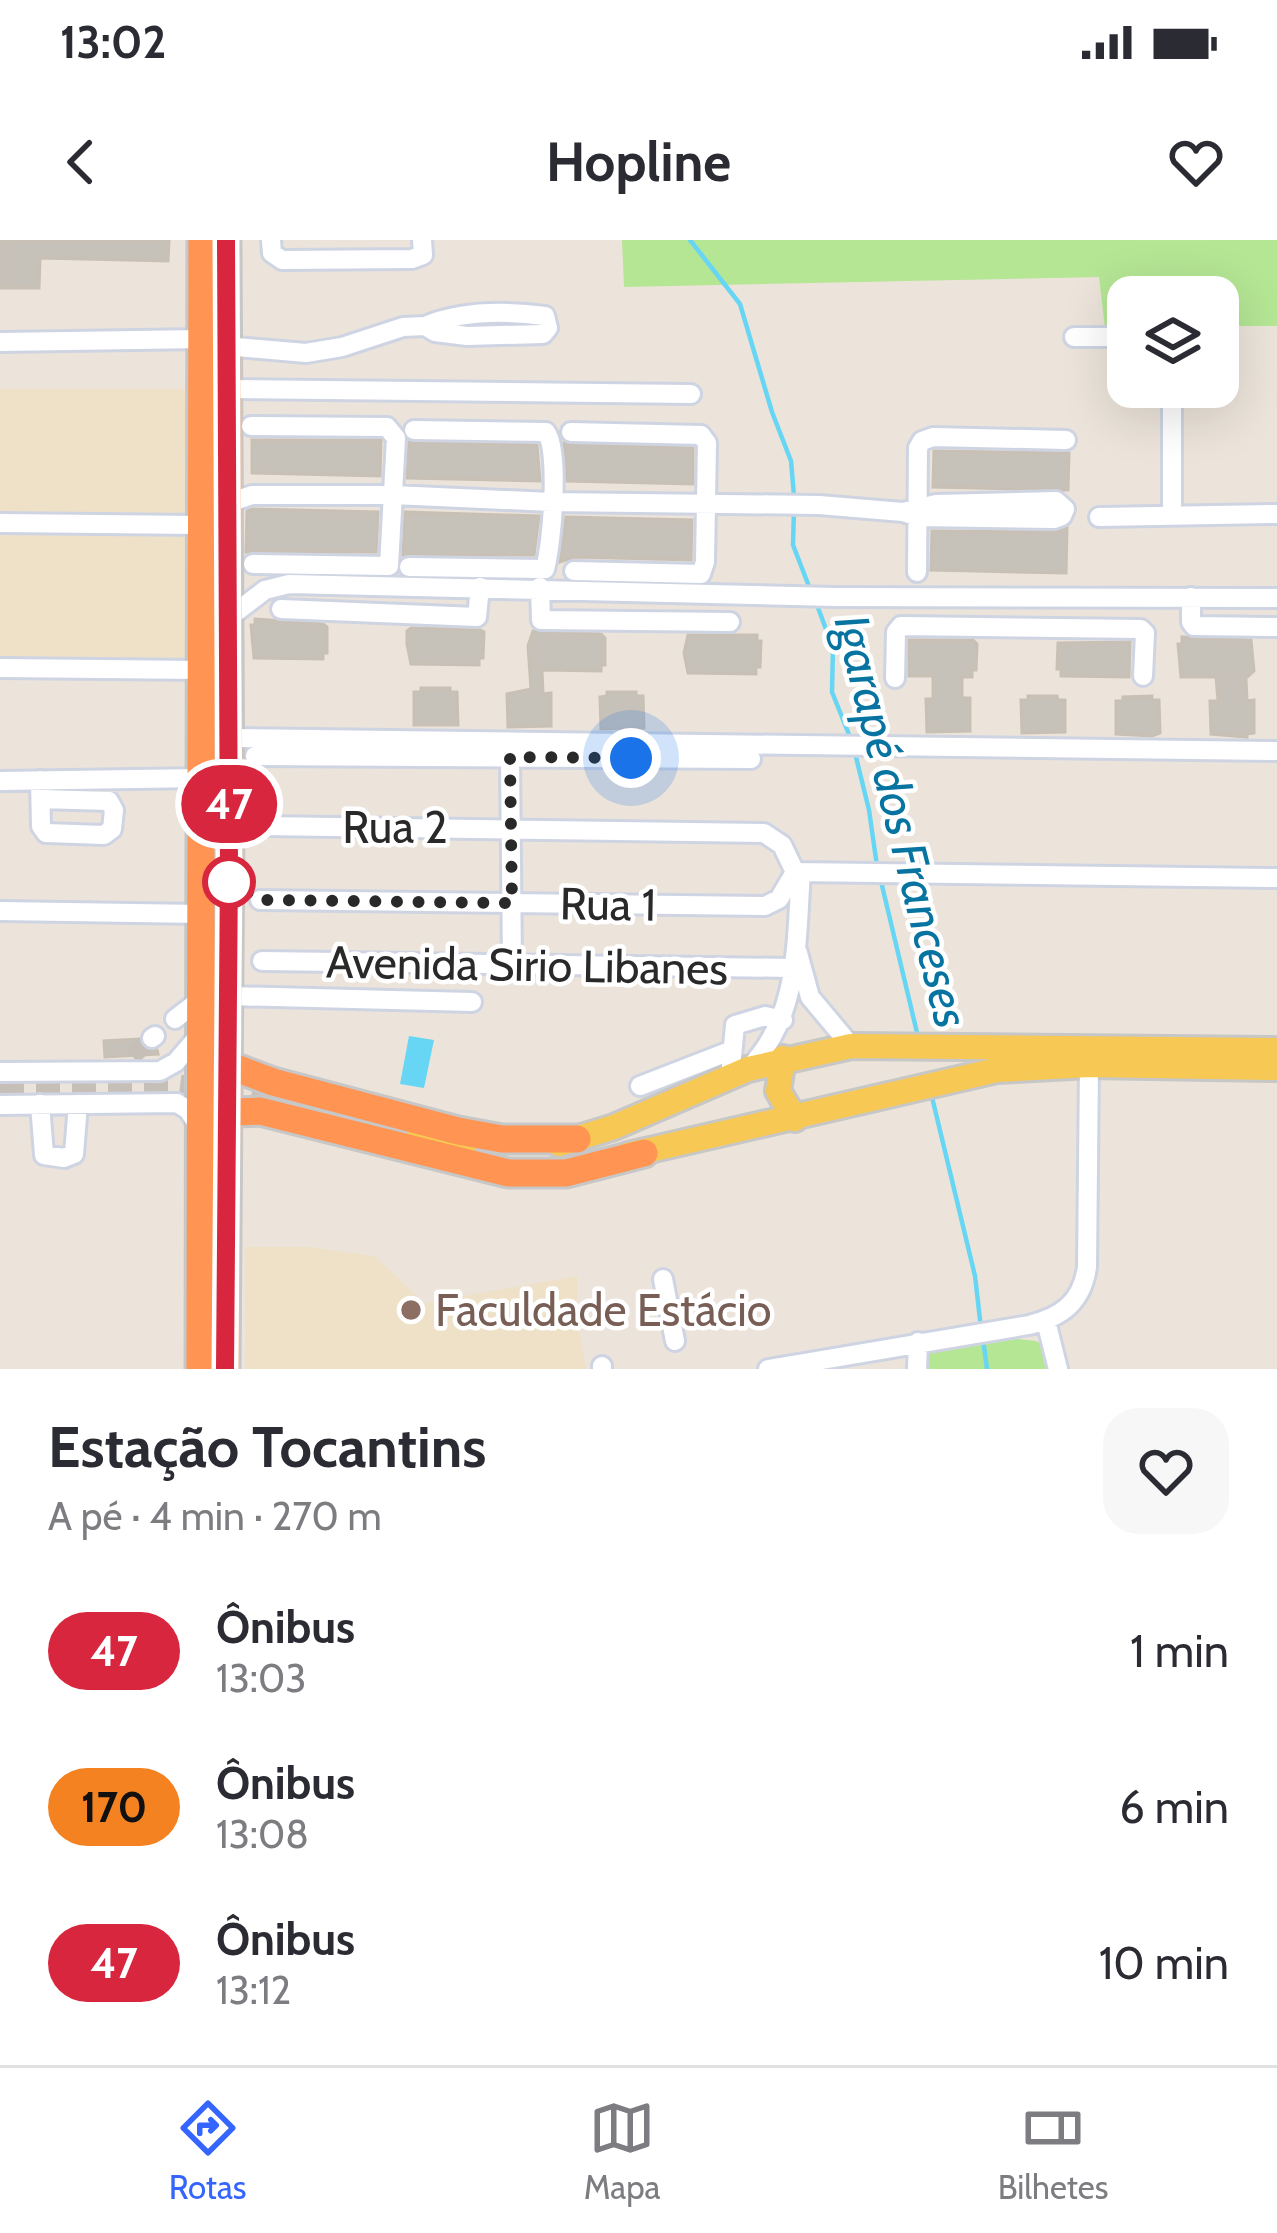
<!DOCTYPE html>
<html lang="pt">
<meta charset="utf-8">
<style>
body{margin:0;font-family:Cabin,sans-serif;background:#f7f7f7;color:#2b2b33;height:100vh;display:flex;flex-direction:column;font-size:45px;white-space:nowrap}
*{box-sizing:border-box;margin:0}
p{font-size:39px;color:#7c7c81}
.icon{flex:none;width:66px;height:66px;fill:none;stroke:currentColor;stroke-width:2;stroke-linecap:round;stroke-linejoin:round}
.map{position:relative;height:1129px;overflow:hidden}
.sheet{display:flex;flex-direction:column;background:#fff;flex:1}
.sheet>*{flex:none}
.badge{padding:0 24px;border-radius:39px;font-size:42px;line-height:78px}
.tools{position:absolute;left:1107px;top:36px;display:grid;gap:24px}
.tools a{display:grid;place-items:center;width:132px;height:132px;border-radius:24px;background:#fff;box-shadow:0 12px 48px #0002;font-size:60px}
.you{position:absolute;width:60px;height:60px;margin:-30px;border:9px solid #fff;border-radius:50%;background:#1a73e8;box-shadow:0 0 0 18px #1a73e833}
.map>.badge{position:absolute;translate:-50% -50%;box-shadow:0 0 0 6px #fff}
.round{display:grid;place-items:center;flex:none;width:126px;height:126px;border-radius:36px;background:#f7f7f7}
.summary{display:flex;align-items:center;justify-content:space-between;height:204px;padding:0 48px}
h1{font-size:57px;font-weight:700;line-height:90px}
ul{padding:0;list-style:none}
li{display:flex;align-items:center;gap:36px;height:156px;padding:0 48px}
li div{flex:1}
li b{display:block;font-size:45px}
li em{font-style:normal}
li .badge{min-width:132px;font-weight:700;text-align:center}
.status{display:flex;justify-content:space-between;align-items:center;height:84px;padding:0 60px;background:#fff;direction:ltr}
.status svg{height:33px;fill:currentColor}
header{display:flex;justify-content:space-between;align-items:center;height:156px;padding:0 48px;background:#fff;font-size:54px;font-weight:700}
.menu{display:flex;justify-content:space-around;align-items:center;height:168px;border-top:3px solid #e1e1e2;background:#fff;font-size:33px;color:#7c7c81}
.menu a{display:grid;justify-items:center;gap:6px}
.menu .on{color:#3565ff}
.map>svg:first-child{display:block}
</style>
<div class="status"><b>13:02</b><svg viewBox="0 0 49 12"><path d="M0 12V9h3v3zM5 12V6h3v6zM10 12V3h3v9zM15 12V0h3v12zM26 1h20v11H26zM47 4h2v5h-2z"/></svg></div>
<header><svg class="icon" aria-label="back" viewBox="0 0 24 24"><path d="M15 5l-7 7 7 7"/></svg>Hopline<svg class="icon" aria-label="heart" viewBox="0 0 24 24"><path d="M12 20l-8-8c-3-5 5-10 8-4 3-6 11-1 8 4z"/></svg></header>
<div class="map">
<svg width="1277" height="1129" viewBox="0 0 1277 1129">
<rect width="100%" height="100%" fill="#ece4da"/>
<path fill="#efe1c8" d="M0,149H187L191,425L0,424Z
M245,1007H308L375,1016L424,1063L577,1036V1078L586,1129H245Z"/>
<path fill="#b4e694" d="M622,0H1277V86H1218V57H1128V88H1105L1099,37L624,47Z
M1009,1098L1036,1101L1044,1106L1051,1129H928L929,1102Z"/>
<path fill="#67d6f4" d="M409,796L434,800L424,848L400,844Z"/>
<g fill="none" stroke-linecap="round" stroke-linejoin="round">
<path stroke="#67d6f4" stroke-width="4.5" d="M690,0L740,64L772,172L791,221L794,256
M794,268L793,305L810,349
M817,365L833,408L832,452L852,502
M855,513L869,570L877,626
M880,637L919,801
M931,853L975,1036L981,1088
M983,1099L987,1129"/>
</g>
<path fill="#c7c2b9" stroke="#c8c0b4" stroke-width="3" d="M0,0H169L168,21L40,18L39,48H0Z
M252,200H381L380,236L252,233Z
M409,202L537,205L540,241L407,238Z
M564,203L693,208V244L567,241Z
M934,211L1069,213L1068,250L933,247Z
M252,269L378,272L376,312H246L247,271Z
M405,272L539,276L534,315H403Z
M566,277L692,280L691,320L574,317L560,322Z
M1067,288L1066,333L931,330L932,291L1054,292Z
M255,379L323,384L327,387V413H323V419L254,418L251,385H255Z
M411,388L480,390L484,392L483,418H479V425L411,424L407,404V391Z
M533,391L601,394L605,398V425H601V431L542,430L543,454L551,453V486L508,487L507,454L531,449L528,406Z
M688,395H757V401H761L760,427H756V434L688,433L684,413Z
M1182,397L1251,400L1254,431L1246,438L1247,461L1254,460V493L1247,494V497L1211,494L1210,461H1218L1216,437H1181L1178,404H1182Z
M909,400H973L977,404L976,430H972V437H962V458H970V491L927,492L926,459H933V436H909Z
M1130,402L1129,437L1061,436V429H1057L1058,403Z
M421,448H450V452H457L458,485H414V452H421Z
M607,452H636V456H643L644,488L601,489L600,457L607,456Z
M1028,456H1057L1058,460H1065V492L1022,493L1021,460H1028Z
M1152,456V460H1159L1160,493L1152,496L1116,494V461H1123V457Z
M139,799L145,809L157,810L158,814L105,817L104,801Z"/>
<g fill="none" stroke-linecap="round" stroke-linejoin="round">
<path stroke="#c5bfb7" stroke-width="18" stroke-dasharray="18 9" stroke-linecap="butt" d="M132,816L152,798"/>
<path stroke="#c5bfb7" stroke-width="24" stroke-dasharray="24 12" stroke-linecap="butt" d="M0,848L174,846L274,859L419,897"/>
<g stroke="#cfd4e3" stroke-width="24">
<path id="minor" d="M271,0L272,13L282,20L412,19L423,15L422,0
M1074,97H1128
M0,102L203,99
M225,106L306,113L342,107L403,87L425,86L435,92L467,96L543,94L548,88L545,76C507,71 461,71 425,86
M225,149L691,154
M251,186L387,187L396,198L389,326L253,324
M571,192L701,195L707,203L705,322L701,334L574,331
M226,264L252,255H393L551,262L819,265L903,272L918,277L1054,279L1062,276L1065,269L1056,261L936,264L903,272
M1172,274V147
M1099,277L1277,274
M0,283L199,285
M409,327L545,329C552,304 560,210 546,192L414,190
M917,332L918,208L922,201L933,197L1066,200
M540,347L541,380L730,382
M1191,357V382L1194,386L1277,387
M281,369L477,377L480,347
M227,379L265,350L289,344L835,357L1277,358
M0,428L202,430
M895,438L896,392L901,386L1141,389L1145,393L1143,436
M229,498L1277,511
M255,516L751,519
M510,517L512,725
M40,540L41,586L46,593L104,595L112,589L114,570L109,561L41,559
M0,541L202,538
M262,586L764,593L782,605L795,632
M795,632L1277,638
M260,660L765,666L779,659L795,632
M0,671L202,674
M798,713L810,757L851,806
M262,721L792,728
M229,756L472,762
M175,779L202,758
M152,798L155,796
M748,829C800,777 796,701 801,632
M0,832L160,831L176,822L200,794
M730,837L735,785L765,776L783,780
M640,846L730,811
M40,864L44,915L64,918L74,914L78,864
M0,865L177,863L188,870L200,888
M663,1039L675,1101
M1046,1081L1058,1129
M602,1126V1129
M768,1129L1029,1085C1062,1077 1082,1062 1087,1027L1089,825
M917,1129L918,1102"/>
</g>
<g stroke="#c7c7c7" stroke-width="30">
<path id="major" d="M783,818L778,851L795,879
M419,897L465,903
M559,904L614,887L748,829L851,806L1277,810
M628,915L997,830L1089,825L1277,828"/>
</g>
<g stroke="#c7c7c7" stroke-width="33">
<path id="highway" d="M228,825L273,842L458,891L502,899H577
M227,878L235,872L260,871L508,933H566L644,913
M200,1129L202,0
M225,1129L229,587L226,0"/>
</g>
<use href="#minor" stroke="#fff" stroke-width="18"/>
<use href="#major" stroke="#f7c954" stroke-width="24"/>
<use href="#highway" stroke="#ff9453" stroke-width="27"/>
</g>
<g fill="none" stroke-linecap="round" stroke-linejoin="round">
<g stroke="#fff" stroke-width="27">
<path id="line" d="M225,1129L229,629L226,0"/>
</g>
<use href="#line" stroke="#d7263d" stroke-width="18"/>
<path stroke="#292929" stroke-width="12" stroke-dasharray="0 21.6" d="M229,642L260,660L512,663L510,517L631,518"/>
</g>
<circle fill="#fff" stroke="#d7263d" stroke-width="6" cx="229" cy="642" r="24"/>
<circle fill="#8d6e63" stroke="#fff" stroke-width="4.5" cx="411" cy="1070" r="12"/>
<g text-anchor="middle" stroke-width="9" stroke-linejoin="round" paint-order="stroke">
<g font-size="45" fill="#292929" stroke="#fff">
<text x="395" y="603">Rua 2</text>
<text transform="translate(608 664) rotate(1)" y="16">Rua 1</text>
<text transform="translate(527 725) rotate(1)" y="16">Avenida Sirio Libanes</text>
</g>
<g font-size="45" fill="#785e54" stroke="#fff" text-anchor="start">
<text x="435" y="1086">Faculdade Estácio</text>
</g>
<g font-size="48" font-style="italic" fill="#0773a0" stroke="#fff">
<text transform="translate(902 581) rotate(76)" y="17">Igarapé dos Franceses</text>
</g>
</g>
</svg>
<div class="tools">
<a><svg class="icon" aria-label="layers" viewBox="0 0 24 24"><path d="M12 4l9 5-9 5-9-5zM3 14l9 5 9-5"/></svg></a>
</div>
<div class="you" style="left:631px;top:518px"></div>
<b class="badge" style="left:229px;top:564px;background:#d7263d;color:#fff">47</b>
</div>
<section class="sheet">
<div class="summary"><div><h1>Estação Tocantins</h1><p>A pé · 4 min · 270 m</p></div><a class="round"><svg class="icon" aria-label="heart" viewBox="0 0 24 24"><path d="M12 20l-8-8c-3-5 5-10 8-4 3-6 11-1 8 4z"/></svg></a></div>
<ul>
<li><span class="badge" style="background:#d7263d;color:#fff">47</span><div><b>Ônibus</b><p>13:03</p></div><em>1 min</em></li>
<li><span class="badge" style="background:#f58220;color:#111">170</span><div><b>Ônibus</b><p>13:08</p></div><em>6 min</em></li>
<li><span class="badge" style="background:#d7263d;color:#fff">47</span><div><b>Ônibus</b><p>13:12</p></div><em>10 min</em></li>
</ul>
</section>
<nav class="menu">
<a class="on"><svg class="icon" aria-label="directions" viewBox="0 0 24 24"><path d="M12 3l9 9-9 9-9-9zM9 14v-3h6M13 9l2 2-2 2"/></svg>Rotas</a>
<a><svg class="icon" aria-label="map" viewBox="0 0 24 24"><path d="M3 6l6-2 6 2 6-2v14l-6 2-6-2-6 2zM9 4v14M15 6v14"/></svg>Mapa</a>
<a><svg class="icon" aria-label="tickets" viewBox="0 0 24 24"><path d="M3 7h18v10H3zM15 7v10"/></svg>Bilhetes</a>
</nav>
